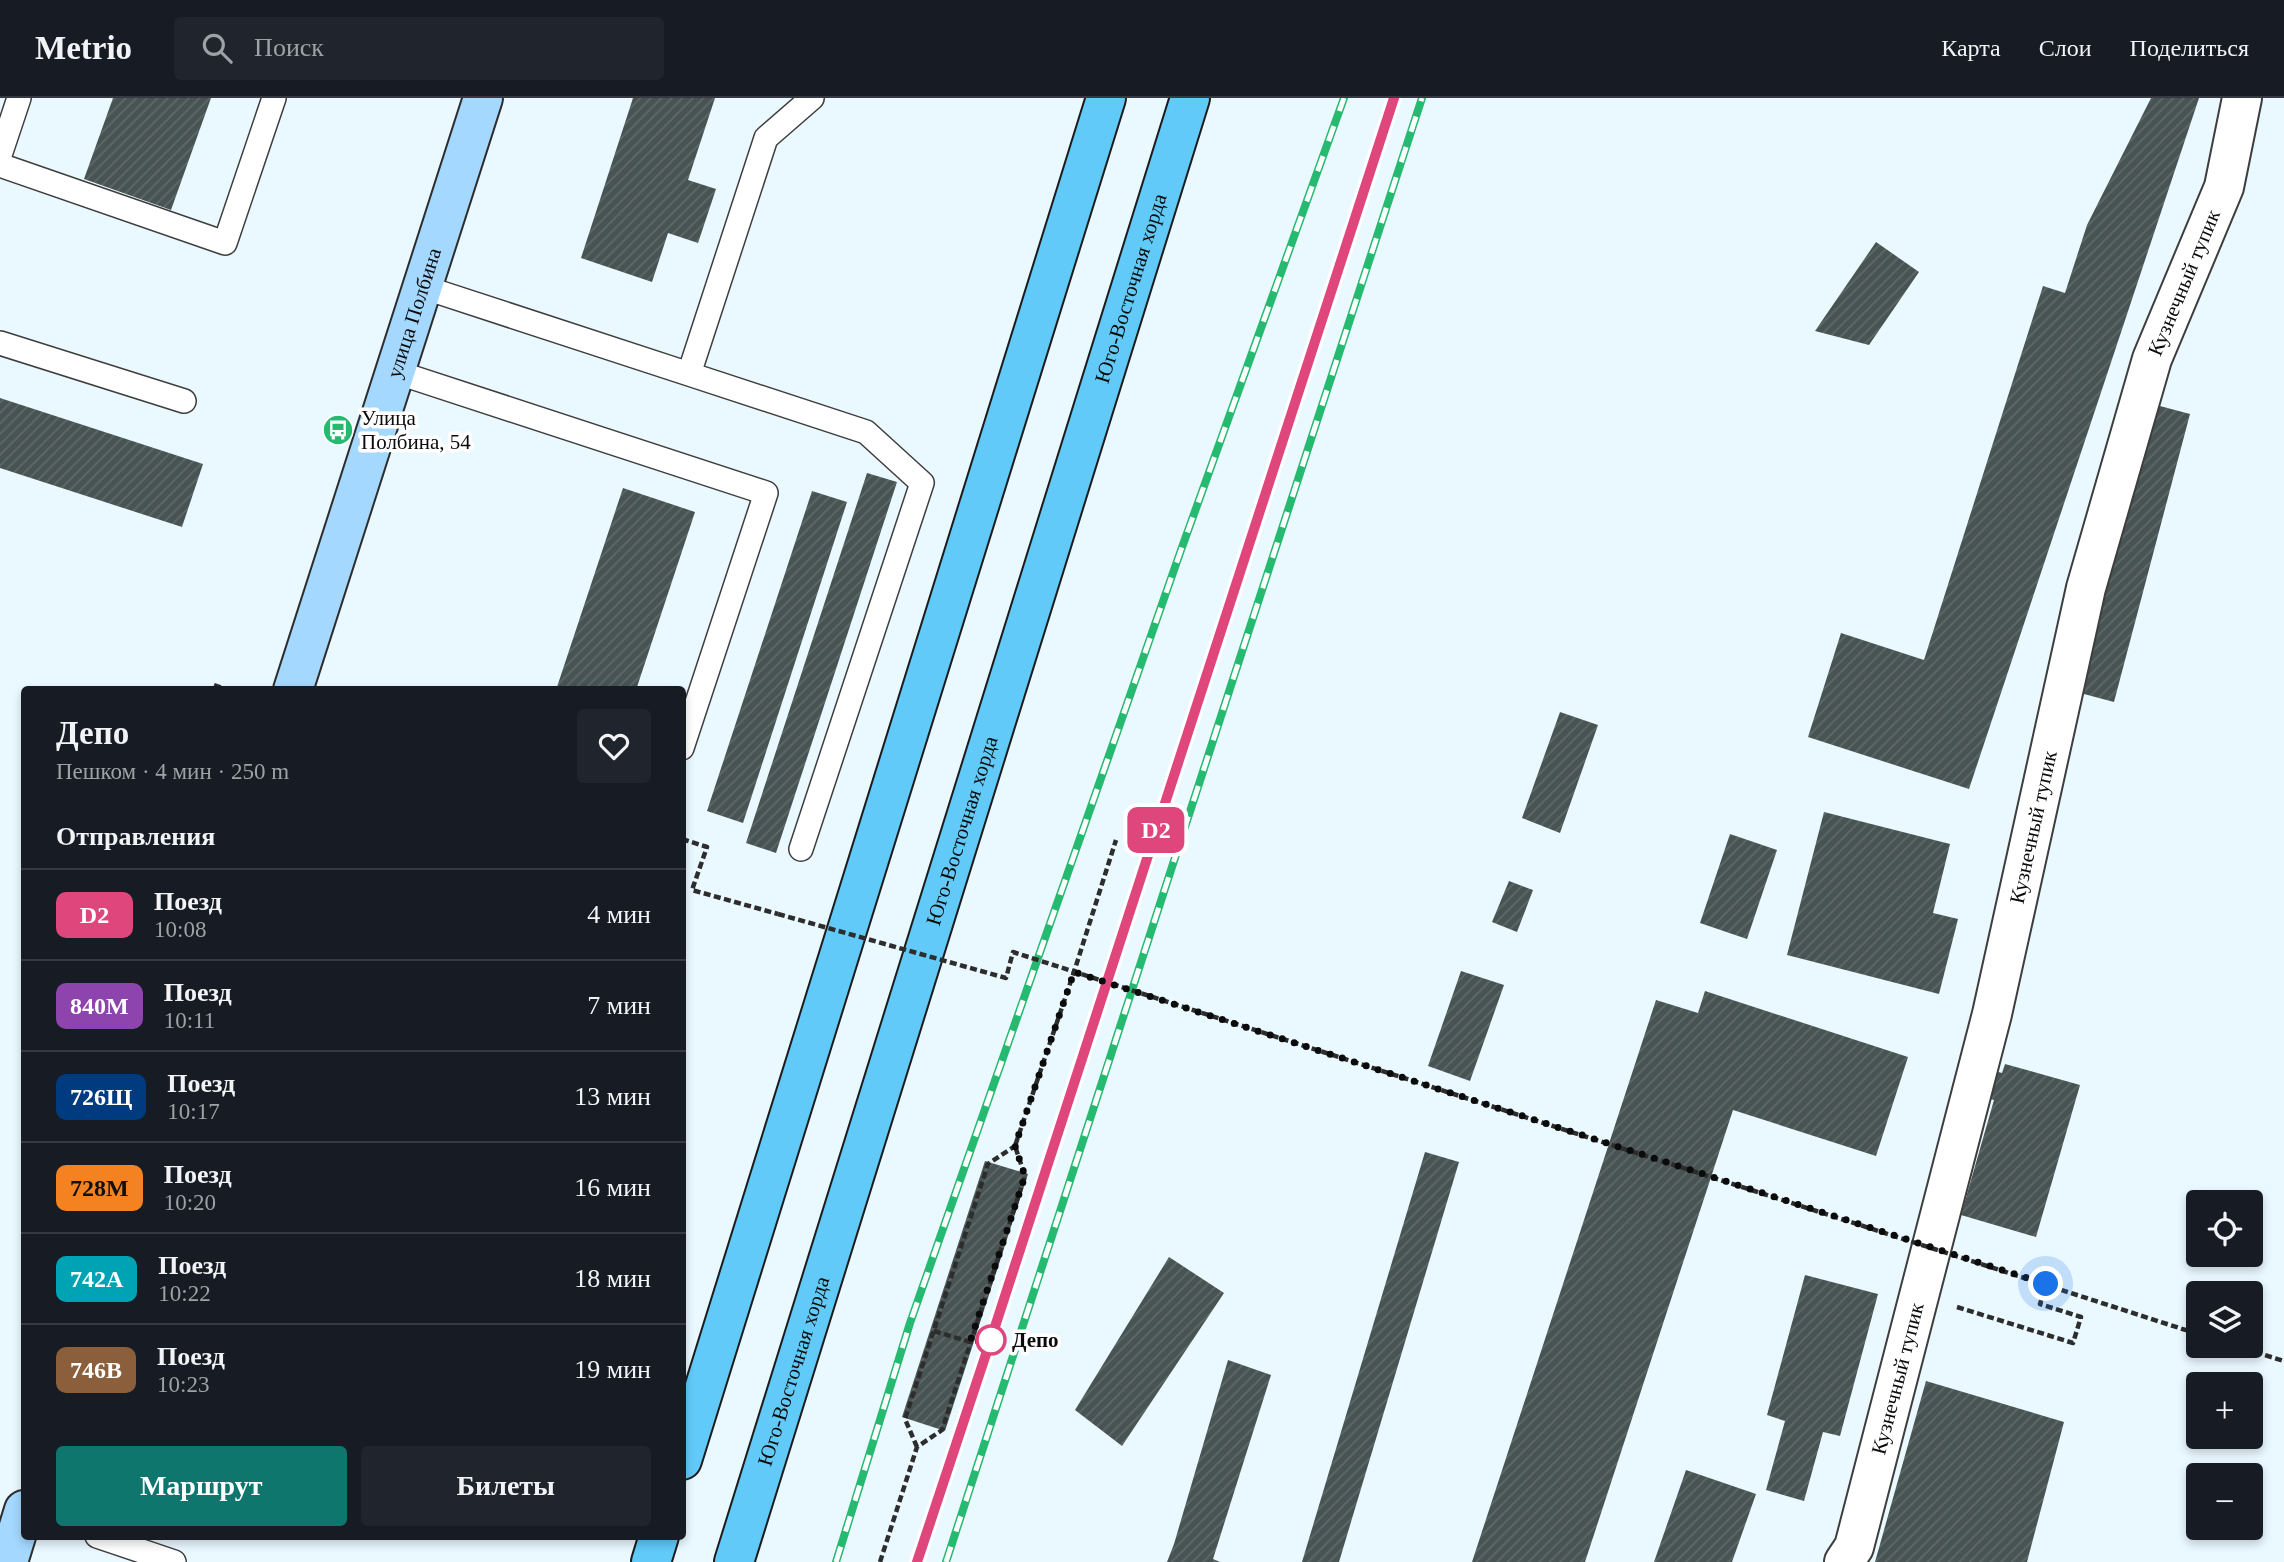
<!DOCTYPE html>
<html lang="ru">
<meta charset="utf-8">
<style>
body{margin:0;font-family:"Times New Roman",serif;background:#20242c;color:#f1f3f6;height:100vh;display:flex;flex-direction:column;font-size:26px;white-space:nowrap}
*{box-sizing:border-box;margin:0}
p{font-size:23px;color:#9ea1a6}
.icon{flex:none;width:38px;height:38px;fill:none;stroke:currentColor;stroke-width:2;stroke-linecap:round;stroke-linejoin:round}
.map{position:relative;flex:1;overflow:hidden}
.details{position:absolute;left:21px;top:588px;width:665px;height:854px;display:flex;flex-direction:column;background:#171b24;border-radius:7px;box-shadow:0 4px 10px #0003}
.details>*{flex:none}
.badge{padding:0 14px;border-radius:10px;font-size:24px;line-height:46px}
.tools{position:absolute;left:2186px;top:1092px;display:grid;gap:14px}
.tools a{display:grid;place-items:center;width:77px;height:77px;border-radius:7px;background:#171b24;box-shadow:0 4px 10px #0003;font-size:35px}
.you{position:absolute;width:35px;height:35px;margin:-18px;border:5px solid #fff;border-radius:50%;background:#1a73e8;box-shadow:0 0 0 10px #1a73e833}
.map>.badge{position:absolute;translate:-50% -50%;box-shadow:0 0 0 4px #fff}
h2{padding:0 35px;font-size:26px;line-height:63px}
.round{display:grid;place-items:center;flex:none;width:74px;height:74px;border-radius:7px;background:#20242c}
.summary{display:flex;align-items:center;justify-content:space-between;height:119px;padding:0 35px}
h1{font-size:33px;font-weight:700;line-height:52px}
.button{display:flex;gap:14px;margin-top:auto;padding:14px 35px}
.button a{flex:1;height:80px;border-radius:7px;background:#0f766e;color:#fff;font-size:28px;font-weight:700;line-height:80px;text-align:center}
.button a+a{background:#20242c;color:#f1f3f6}
ul{padding:0;list-style:none}
li{display:flex;align-items:center;gap:21px;height:91px;padding:0 35px;border-top:2px solid #363941}
li div{flex:1}
li b{display:block;font-size:26px}
li em{font-style:normal}
li .badge{min-width:77px;font-weight:700;text-align:center}
header{display:flex;align-items:center;gap:42px;box-sizing:border-box;height:98px;padding:0 35px;background:#171b24;border-bottom:2px solid #363941}
header strong{font-size:33px}
nav{display:flex;gap:38px;margin-inline-start:auto;font-size:24px}
.search{width:490px;height:63px;background:#20242c;display:flex;align-items:center;gap:18px;box-sizing:border-box;padding:0 24px;border-radius:7px;color:#9ea1a6;font-size:26px}
.map>svg:first-child{display:block}
</style>
<header>
<strong>Metrio</strong>
<div class="search"><svg class="icon" aria-label="search" viewBox="0 0 24 24"><circle cx="10" cy="10" r="6"/><path d="M15 15l6 6"/></svg>Поиск</div>
<nav><a>Карта</a><a>Слои</a><a>Поделиться</a></nav>
</header>
<div class="map">
<svg width="2284" height="1464" viewBox="0 0 2284 1464">
<defs>
<pattern id="building-hatch" width="6" height="6" patternUnits="userSpaceOnUse" patternTransform="scale(1.75)"><rect width="6" height="6" fill="#485453"/><path d="M-1 1l2-2M0 6l6-6M5 7l2-2" fill="none" stroke="#5e6867"/></pattern>
</defs>
<rect width="100%" height="100%" fill="#eaf8ff"/>
<path fill="url(#building-hatch)" d="M113,0H211L171,112L84,81Z
M633,0H715L688,82L716,91L698,145L668,135L652,184L581,160Z
M2151,0H2199L1969,691L1808,639L1841,535L1924,562L2043,188L2065,195L2087,127Z
M1876,144L1919,174L1869,247L1815,233Z
M0,300L203,366L182,429L0,370Z
M2145,304L2190,316L2114,604L2069,592Z
M867,375L897,384L776,755L746,745Z
M623,390L695,414L636,592H556Z
M812,393L847,404L743,725L707,713Z
M1560,614L1598,627L1560,735L1522,720Z
M1824,714L1950,746L1933,815L1958,821L1939,896L1787,857Z
M1730,736L1777,752L1747,841L1700,825Z
M1509,783L1533,792L1517,834L1492,824Z
M1461,873L1504,887L1470,983L1428,968Z
M1705,893L1908,959L1876,1058L1733,1012L1585,1464H1472L1656,902L1698,915Z
M2005,966L2080,987L2036,1139L1961,1117L1994,1002L1977,997L1985,970L2002,975Z
M1425,1054L1459,1064L1339,1464H1302Z
M985,1063L1028,1076L945,1333L902,1319Z
M1169,1159L1224,1195L1122,1348L1075,1312Z
M1805,1177L1878,1196L1840,1338L1823,1334L1804,1403L1766,1392L1785,1323L1767,1317Z
M1228,1262L1271,1277L1213,1461L1220,1464H1167L1174,1446Z
M1926,1283L2064,1324L2027,1464H1875Z
M1686,1372L1756,1396L1732,1464H1654Z"/>
<g fill="none" stroke-linecap="round" stroke-linejoin="round">
<g stroke="#3e3e3e" stroke-width="26">
<path id="service" d="M0,57L19,0
M0,67L225,145L274,0
M423,189L689,276L766,40L812,0
M0,245L184,303
M396,274L766,395L682,650
M689,276L866,334L922,385L801,751
M97,1438L174,1464"/>
</g>
<g stroke="#3e3e3e" stroke-width="42">
<g id="minor">
<path id="s1" d="M1844,1464L1854,1449L1992,916L2086,490L2152,261L2224,89L2242,0"/>
</g>
</g>
<g stroke="#2d2d2d" stroke-width="42">
<g id="secondary">
<path id="s2" d="M293,592L483,0"/>
<path d="M8,1464L24,1412"/>
</g>
</g>
<g stroke="#1c1c1c" stroke-width="42">
<g id="primary">
<path d="M682,1362L1106,0"/>
<path d="M651,1464L659,1438"/>
<path id="s3" d="M734,1464L1190,0"/>
</g>
</g>
<path stroke="#2d2d2d" stroke-width="4.5" stroke-dasharray="7 3.5" stroke-linecap="butt" d="M214,587L228,592
M682,741L707,749L692,792L778,816
M1957,1209L2073,1245L2081,1219L2040,1206L2046,1187
M934,1233L970,1244
M2235,1248L2284,1263
M917,1349L905,1321L988,1066L1015,1048
M880,1464L917,1349L942,1332L1025,1078L1015,1048L1074,874L1116,742"/>
<use href="#service" stroke="#fff" stroke-width="23"/>
<use href="#minor" stroke="#fff" stroke-width="38"/>
<use href="#secondary" stroke="#a5d8ff" stroke-width="38"/>
<use href="#primary" stroke="#61caf8" stroke-width="38"/>
<g stroke="#25ba6f" stroke-width="8">
<path id="rail" d="M836,1464L910,1225L1181,452L1344,0
M917,1464L1394,0
M946,1464L1422,0"/>
</g>
<use href="#rail" stroke="#fff" stroke-width="5" stroke-dasharray="16" stroke-linecap="butt"/>
<path stroke="#2d2d2d" stroke-width="4.5" stroke-dasharray="7 3.5" stroke-linecap="butt" d="M778,816L1006,880L1013,854L2198,1236"/>
</g>
<g fill="none" stroke-linecap="round" stroke-linejoin="round">
<g stroke="#fff" stroke-width="16">
<path id="line" d="M917,1464L992,1238L1394,0"/>
</g>
<use href="#line" stroke="#df477c" stroke-width="10"/>
<path stroke="#0b0b0b" stroke-width="7" stroke-dasharray="0 12.6" d="M991,1242L970,1244L1025,1078L1015,1048L1074,874L2046,1186"/>
</g>
<defs>
<g id="bus-disc" transform="scale(1.575)"><circle r="9.5" fill="#25ba6f" stroke="#fff"/><path d="M-5-6H5V4H4V6H2V4H-2V6H-4V4H-5ZM-3.5-4V0h7V-4ZM-3.5 1.2v1.5H-2V1.2ZM2 1.2v1.5H3.5V1.2Z" fill="#fff"/></g>
</defs>
<g fill-rule="evenodd">
<use href="#bus-disc" x="338" y="332"/>
</g>
<circle fill="#fff" stroke="#df477c" stroke-width="3.5" cx="991" cy="1242" r="14"/>
<g text-anchor="middle" stroke-width="7" stroke-linejoin="round" paint-order="stroke">
<g font-size="21" fill="#0b0b0b" stroke="#fff">
<text dy="7" stroke="none"><textPath href="#s1" startOffset="1326">Кузнечный тупик</textPath></text>
<text dy="7" stroke="none"><textPath href="#s3" startOffset="1334">Юго-Восточная хорда</textPath></text>
<text dy="7" stroke="none"><textPath href="#s2" startOffset="396">улица Полбина</textPath></text>
<text dy="7" stroke="none"><textPath href="#s1" startOffset="760">Кузнечный тупик</textPath></text>
<text dy="7" stroke="none"><textPath href="#s3" startOffset="766">Юго-Восточная хорда</textPath></text>
<text dy="7" stroke="none"><textPath href="#s3" startOffset="200">Юго-Восточная хорда</textPath></text>
<text dy="7" stroke="none"><textPath href="#s1" startOffset="192">Кузнечный тупик</textPath></text>
</g>
<g font-size="21" fill="#0b0b0b" stroke="#fff" text-anchor="start">
<text x="361" y="327">Улица<tspan x="361" dy="24">Полбина, 54</tspan></text>
</g>
<g font-size="21" font-weight="bold" fill="#0b0b0b" stroke="#fff" text-anchor="start">
<text x="1012" y="1249">Депо</text>
</g>
</g>
</svg>
<div class="tools">
<a><svg class="icon" aria-label="locate" viewBox="0 0 24 24"><circle cx="12" cy="12" r="6"/><path d="M12 2v4M12 18v4M2 12h4M18 12h4"/></svg></a>
<a><svg class="icon" aria-label="layers" viewBox="0 0 24 24"><path d="M12 4l9 5-9 5-9-5zM3 14l9 5 9-5"/></svg></a>
<a>+</a>
<a>−</a>
</div>
<div class="you" style="left:2046px;top:1186px"></div>
<b class="badge" style="left:1156px;top:732px;background:#df477c;color:#fff">D2</b>
<section class="details">
<div class="summary"><div><h1>Депо</h1><p>Пешком · 4 мин · 250 m</p></div><a class="round"><svg class="icon" aria-label="heart" viewBox="0 0 24 24"><path d="M12 20l-8-8c-3-5 5-10 8-4 3-6 11-1 8 4z"/></svg></a></div>
<h2>Отправления</h2>
<ul>
<li><span class="badge" style="background:#df477c;color:#fff">D2</span><div><b>Поезд</b><p>10:08</p></div><em>4 мин</em></li>
<li><span class="badge" style="background:#8e44ad;color:#fff">840М</span><div><b>Поезд</b><p>10:11</p></div><em>7 мин</em></li>
<li><span class="badge" style="background:#003b80;color:#fff">726Щ</span><div><b>Поезд</b><p>10:17</p></div><em>13 мин</em></li>
<li><span class="badge" style="background:#f58220;color:#111">728М</span><div><b>Поезд</b><p>10:20</p></div><em>16 мин</em></li>
<li><span class="badge" style="background:#00a3b4;color:#fff">742А</span><div><b>Поезд</b><p>10:22</p></div><em>18 мин</em></li>
<li><span class="badge" style="background:#8b5e3c;color:#fff">746В</span><div><b>Поезд</b><p>10:23</p></div><em>19 мин</em></li>
</ul>
<div class="button"><a>Маршрут</a><a>Билеты</a></div>
</section>
</div>
